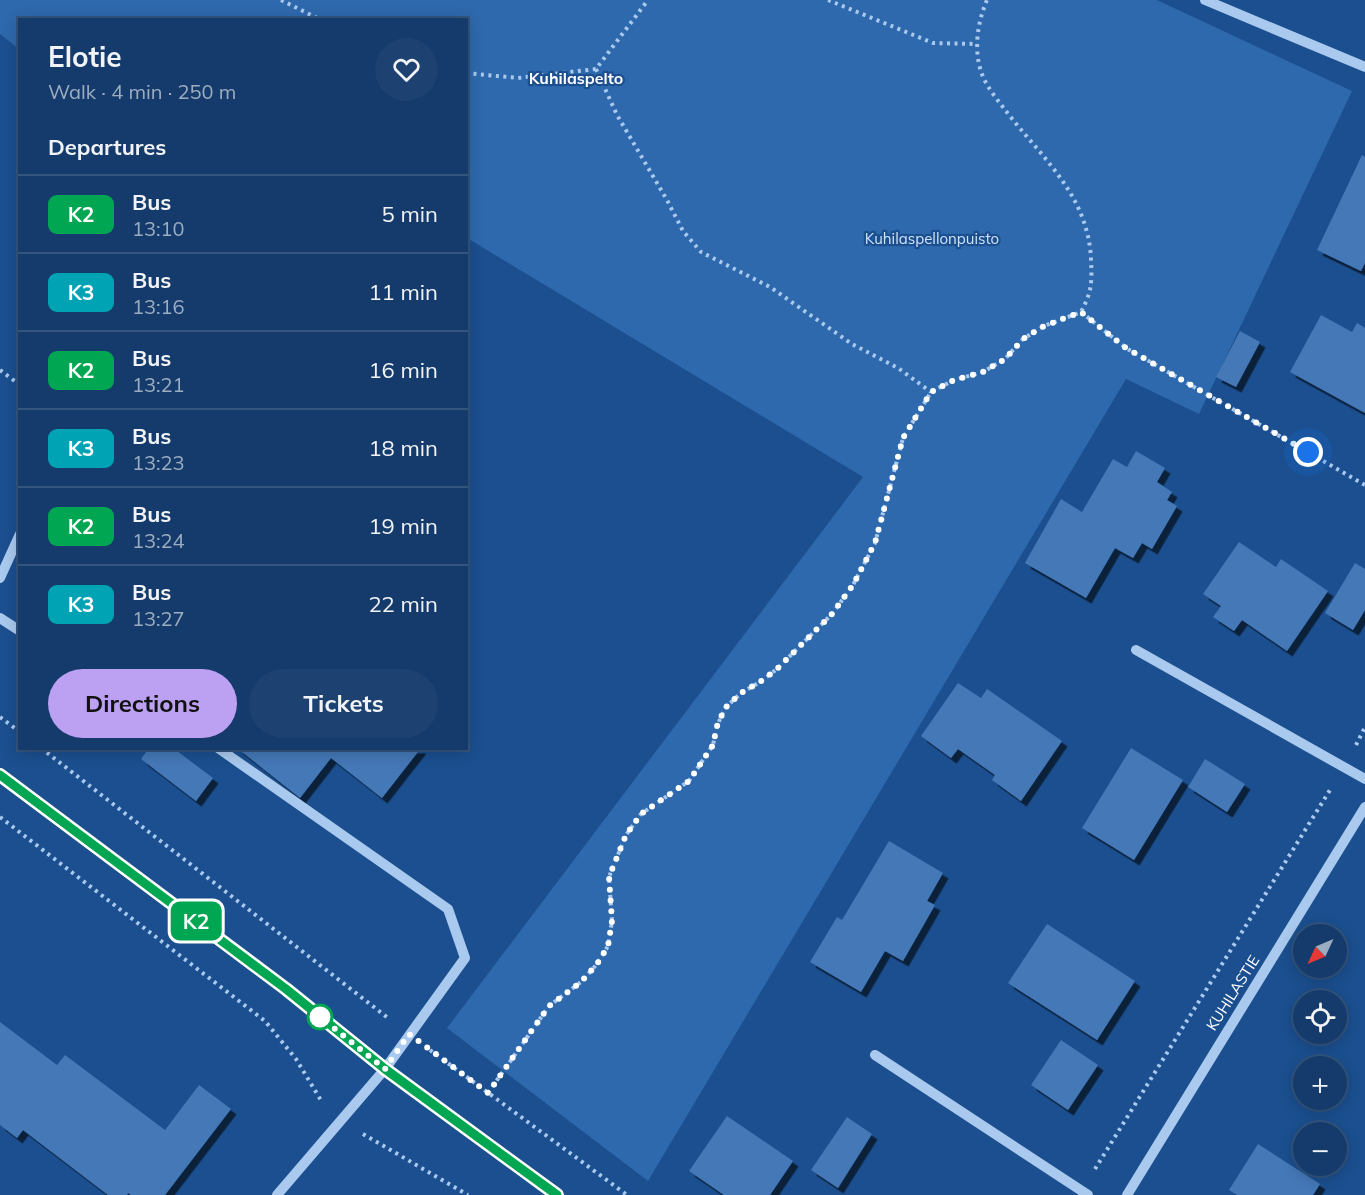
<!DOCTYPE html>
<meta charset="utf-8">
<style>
body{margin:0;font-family:Mulish,sans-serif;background:#1d4271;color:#f1f3f6;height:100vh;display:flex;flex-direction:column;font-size:22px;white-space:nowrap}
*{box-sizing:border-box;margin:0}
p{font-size:20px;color:#9dadc1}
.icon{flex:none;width:33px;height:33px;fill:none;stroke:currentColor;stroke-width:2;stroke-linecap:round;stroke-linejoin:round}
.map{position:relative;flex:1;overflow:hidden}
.details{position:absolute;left:18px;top:18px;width:450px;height:732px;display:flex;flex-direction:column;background:#143b6b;border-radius:0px;box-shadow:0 3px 15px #0003,0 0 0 2px #33557e}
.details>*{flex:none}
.badge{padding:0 12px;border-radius:9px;font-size:21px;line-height:39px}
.needle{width:39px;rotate:226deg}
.tools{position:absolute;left:1293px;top:924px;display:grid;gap:12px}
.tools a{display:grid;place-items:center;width:54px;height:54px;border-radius:50%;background:#143b6b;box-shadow:0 3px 15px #0003,0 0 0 2px #33557e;font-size:30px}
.you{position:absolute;width:30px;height:30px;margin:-15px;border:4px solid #fff;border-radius:50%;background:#1a73e8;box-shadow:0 0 0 9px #1a73e833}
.map>.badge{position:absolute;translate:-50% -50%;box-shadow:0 0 0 3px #fff}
h2{padding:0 30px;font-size:22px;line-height:54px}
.round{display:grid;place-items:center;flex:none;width:63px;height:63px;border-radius:32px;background:#1d4271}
.head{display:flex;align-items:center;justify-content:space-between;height:102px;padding:0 30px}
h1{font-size:28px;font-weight:700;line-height:45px}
.button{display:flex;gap:12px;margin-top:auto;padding:12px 30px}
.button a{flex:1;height:69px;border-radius:36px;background:#bca0f2;color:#111;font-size:24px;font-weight:700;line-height:69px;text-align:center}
.button a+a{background:#1d4271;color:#f1f3f6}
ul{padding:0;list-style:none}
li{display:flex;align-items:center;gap:18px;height:78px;padding:0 30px;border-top:2px solid #33557e}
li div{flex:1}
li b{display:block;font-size:22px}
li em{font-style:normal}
li .badge{min-width:66px;font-weight:700;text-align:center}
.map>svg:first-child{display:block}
</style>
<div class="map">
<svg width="1365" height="1195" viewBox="0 0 1365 1195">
<defs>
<filter id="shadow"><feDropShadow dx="5.5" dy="5.5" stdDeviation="0" flood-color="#0009"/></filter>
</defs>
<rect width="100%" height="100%" fill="#1b4f8f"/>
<path fill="#2e69ad" d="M0,0H1157L1352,91L1199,414L1126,379L648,1181L447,1028L863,477L467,238L466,20H20L19,49L0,34Z"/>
<path fill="#4478b7" filter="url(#shadow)" d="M1362,155L1365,157V263L1361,271L1317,250Z
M1321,315L1352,332L1357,323L1365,328V413L1290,372Z
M1240,331L1260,342L1236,387L1216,377Z
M1136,451L1165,468L1157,482L1172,492L1167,500L1177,506L1152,549L1142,543L1133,558L1115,548L1086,598L1025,563L1061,499L1082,512L1113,459L1127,467Z
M1239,542L1276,567L1281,559L1328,591L1287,651L1242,620L1234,631L1213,617L1221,606L1203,594Z
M1355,563L1365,569V610L1353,630L1325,613Z
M958,683L981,698L987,689L1062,741L1021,801L992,780L995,775L958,749L951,758L921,736Z
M149,748H173L213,778L196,801L141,759Z
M237,748H421L382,798L331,758L300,798Z
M1131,748L1183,780L1134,860L1082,828Z
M1205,759L1245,784L1227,812L1188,787Z
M889,841L943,873L927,901L935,905L903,961L885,951L861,992L810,962L837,917L842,920Z
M1047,924L1135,981L1097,1040L1008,983Z
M0,1022L57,1065L65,1055L165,1130L199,1085L231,1109L165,1195H131L128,1193L127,1195H108L23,1130L17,1138L0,1125Z
M1061,1040L1098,1065L1068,1110L1031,1085Z
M727,1116L793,1161L770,1195H724L689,1171Z
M847,1117L872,1134L838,1188L811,1170Z
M1258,1144L1320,1184L1313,1195H1237L1229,1190Z"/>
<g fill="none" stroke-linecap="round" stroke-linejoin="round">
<path stroke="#a9c9ee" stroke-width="4" stroke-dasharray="3 4.5" stroke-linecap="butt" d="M281,0L321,20
M828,0L933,43L977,44
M596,69L617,115L667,200L683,231L701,252L770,287L852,344L898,368L931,392
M466,73L518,78L596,69L648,0
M1081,312L1126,348L1365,485
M0,370L20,385
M0,717L20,732
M1356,745L1365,727
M41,748L388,1018
M0,817L265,1021L296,1059L322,1102
M430,1050L627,1195
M488,1093L549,1006L581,982L597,964L608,946L612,921L609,877L626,835L641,814L689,781L713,745L717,726L725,708L741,693L760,682L777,669L832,614L853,585L875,543L903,438L931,392L954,380L983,372L1005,359L1023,339L1044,326L1081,312C1092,291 1092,283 1091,259C1088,195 1042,158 1006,111C996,98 984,84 980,68C974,46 978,21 987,0
M363,1134L468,1195
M1095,1169L1330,790"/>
<path stroke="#a9c9ee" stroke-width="10" d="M1205,0L1365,67
M0,578L20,534
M0,618L20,631
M1136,650L1365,779
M218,748L448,909L465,958L385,1069L277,1195
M0,775L286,989L385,1069L557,1195
M875,1055L1088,1195
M1127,1195L1365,807"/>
</g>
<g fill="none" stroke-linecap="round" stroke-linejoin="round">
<g stroke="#fff" stroke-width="14">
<path id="line" d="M0,775L286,989L385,1069L557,1195"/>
</g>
<use href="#line" stroke="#00a651" stroke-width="9"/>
<path stroke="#fff" stroke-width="6" stroke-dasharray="0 10.8" d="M320,1017L319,1016L385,1069L409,1034L488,1093L549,1006L581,982L597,964L608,946L612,921L609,877L626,835L641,814L689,781L713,745L717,726L725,708L741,693L760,682L777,669L832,614L853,585L875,543L903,438L931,392L954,380L983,372L1005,359L1023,339L1044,326L1081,312L1126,348L1308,452"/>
</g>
<circle fill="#fff" stroke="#00a651" stroke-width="3" cx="320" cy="1017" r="12"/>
<g text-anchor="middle" stroke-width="4.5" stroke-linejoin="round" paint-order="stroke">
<g font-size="15" fill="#cfe3fa" stroke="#1b4f8f">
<text x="932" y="244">Kuhilaspellonpuisto</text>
</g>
<g font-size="15" fill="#fff" stroke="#1b4f8f">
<text transform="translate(1233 993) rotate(-58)" y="5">KUHILASTIE</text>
</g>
<g font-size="16" font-weight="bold" fill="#fff" stroke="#1b4f8f">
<text x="576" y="84">Kuhilaspelto</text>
</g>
</g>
</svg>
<div class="tools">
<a><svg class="needle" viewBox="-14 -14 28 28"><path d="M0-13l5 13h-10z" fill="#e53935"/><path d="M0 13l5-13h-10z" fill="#9dadc1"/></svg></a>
<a><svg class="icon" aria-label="locate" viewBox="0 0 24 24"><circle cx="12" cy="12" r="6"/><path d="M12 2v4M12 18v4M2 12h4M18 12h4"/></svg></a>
<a>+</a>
<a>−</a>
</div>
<div class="you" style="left:1308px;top:452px"></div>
<b class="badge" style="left:196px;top:921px;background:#00a651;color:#fff">K2</b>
<section class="details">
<div class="head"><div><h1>Elotie</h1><p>Walk · 4 min · 250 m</p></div><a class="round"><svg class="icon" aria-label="heart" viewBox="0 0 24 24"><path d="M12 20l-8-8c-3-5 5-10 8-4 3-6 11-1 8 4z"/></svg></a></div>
<h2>Departures</h2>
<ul>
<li><span class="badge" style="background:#00a651;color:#fff">K2</span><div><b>Bus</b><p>13:10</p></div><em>5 min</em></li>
<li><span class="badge" style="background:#00a3b4;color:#fff">K3</span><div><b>Bus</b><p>13:16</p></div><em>11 min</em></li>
<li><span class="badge" style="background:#00a651;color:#fff">K2</span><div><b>Bus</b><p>13:21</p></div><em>16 min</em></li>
<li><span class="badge" style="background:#00a3b4;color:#fff">K3</span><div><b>Bus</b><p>13:23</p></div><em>18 min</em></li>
<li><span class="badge" style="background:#00a651;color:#fff">K2</span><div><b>Bus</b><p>13:24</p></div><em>19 min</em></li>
<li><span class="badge" style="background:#00a3b4;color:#fff">K3</span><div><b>Bus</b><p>13:27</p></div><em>22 min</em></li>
</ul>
<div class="button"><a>Directions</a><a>Tickets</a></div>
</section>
</div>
